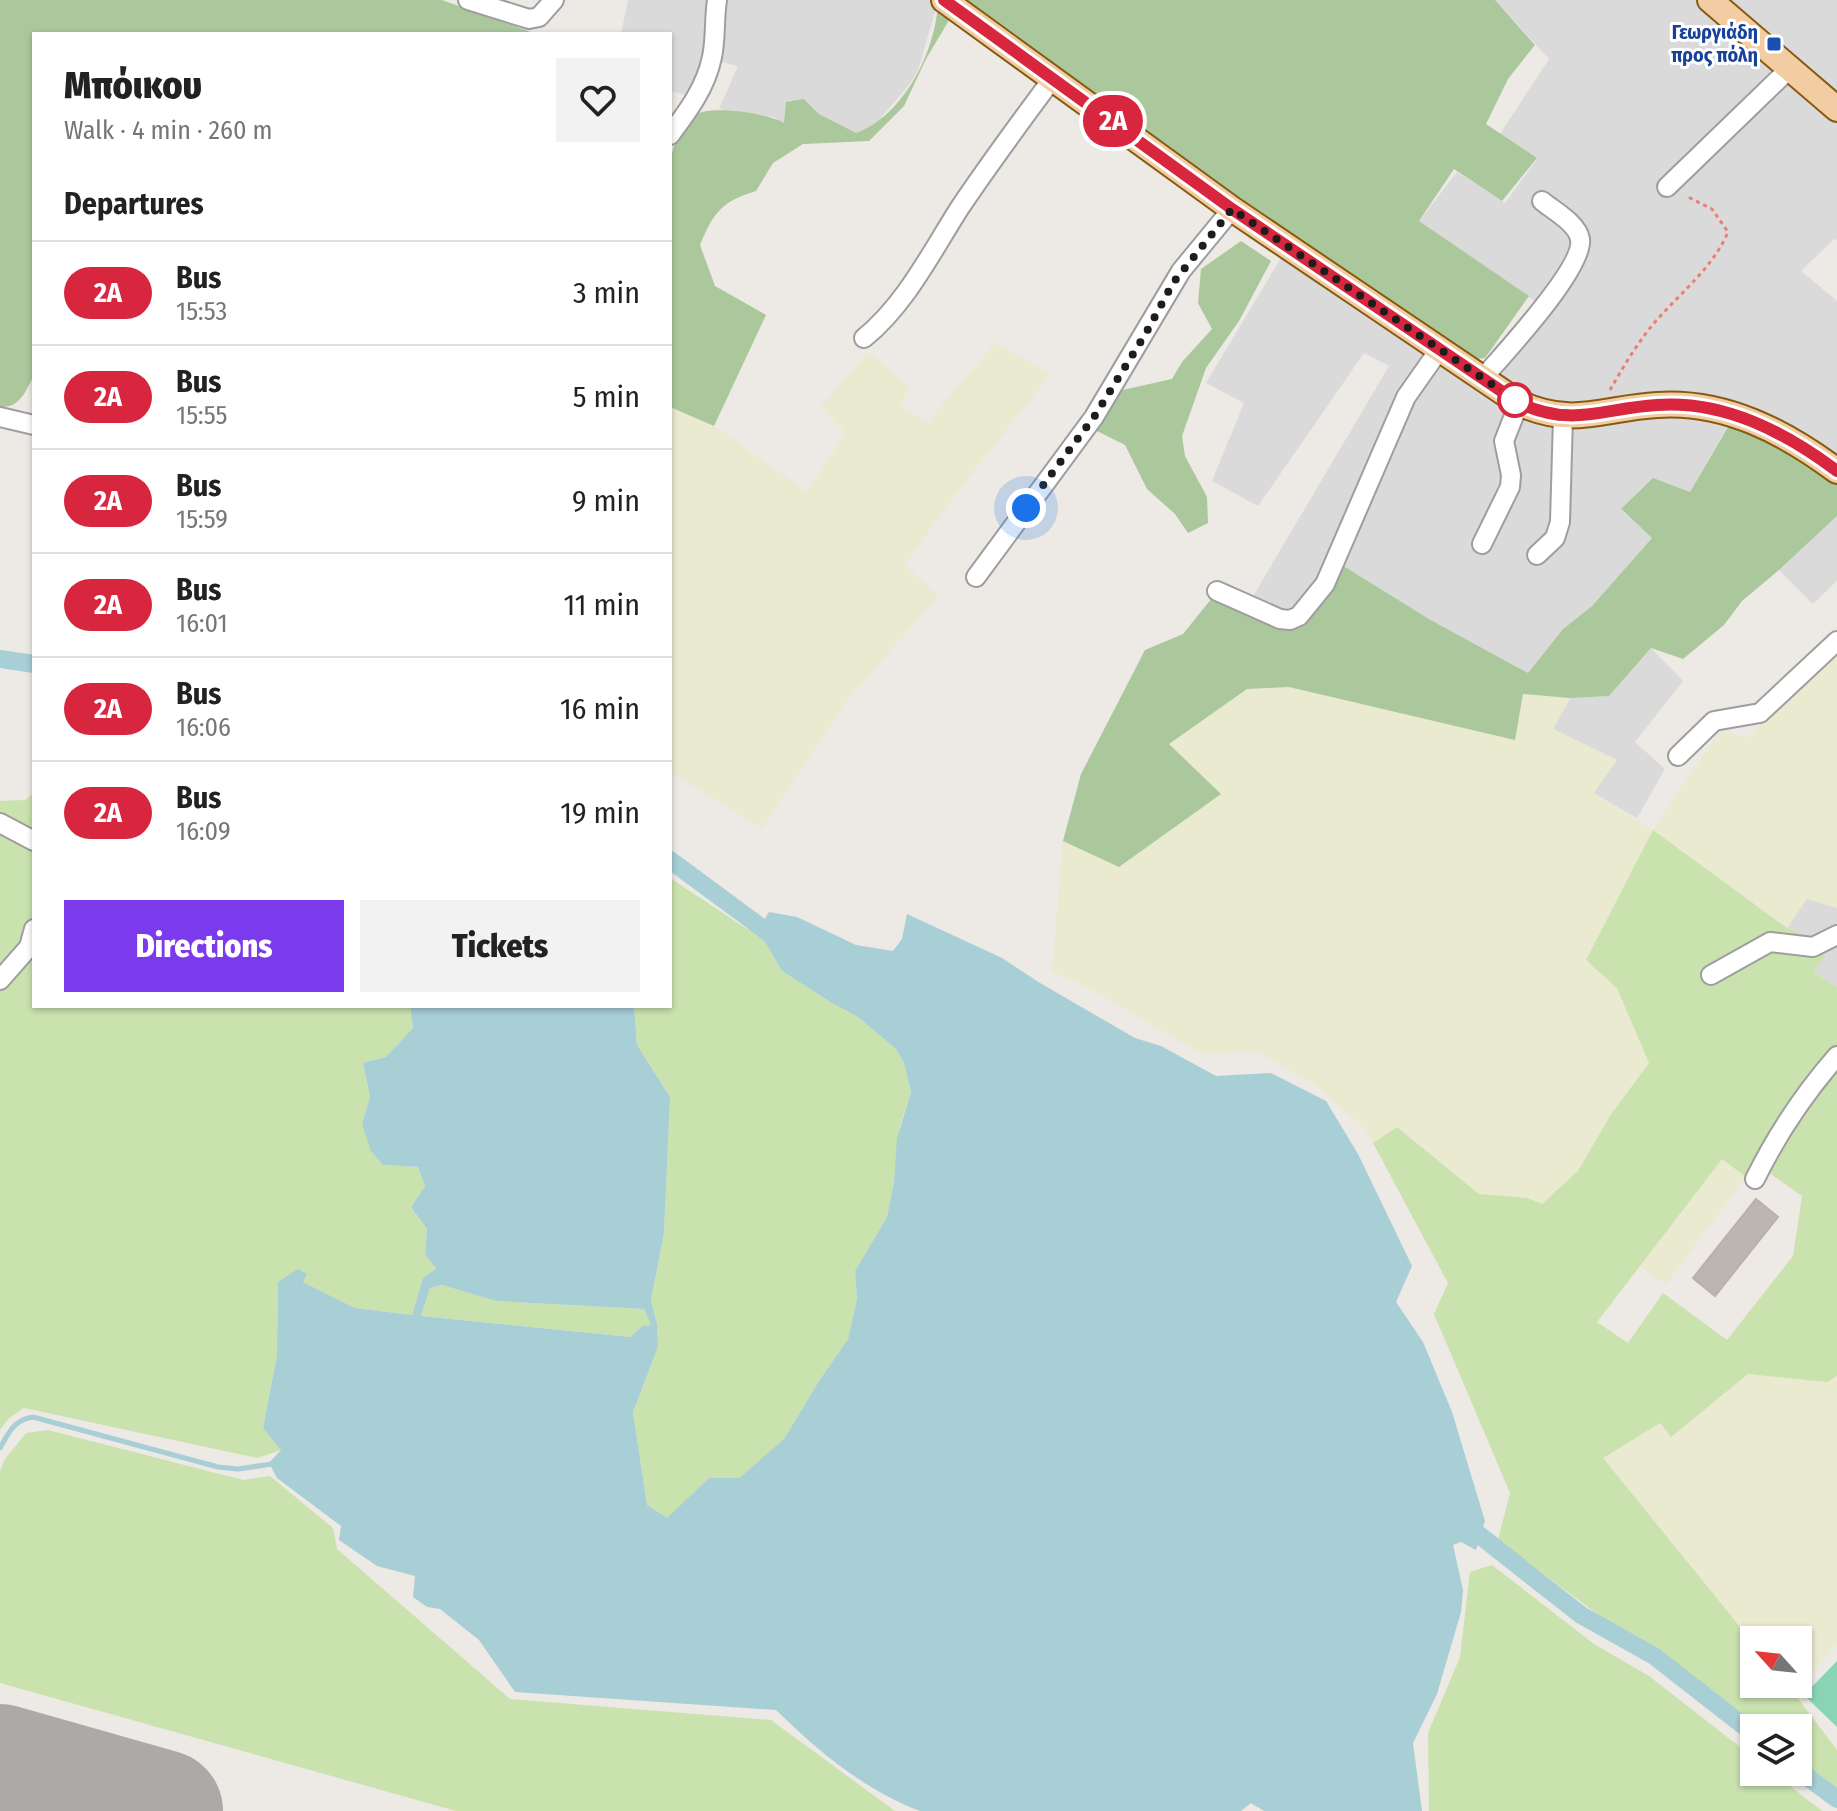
<!DOCTYPE html>
<meta charset="utf-8">
<style>
body{margin:0;font-family:"Fira Sans Condensed",sans-serif;background:#f2f2f2;color:#222;height:100vh;display:flex;flex-direction:column;font-size:30px;white-space:nowrap}
*{box-sizing:border-box;margin:0}
p{font-size:26px;color:#767676}
.icon{flex:none;width:44px;height:44px;fill:none;stroke:currentColor;stroke-width:2;stroke-linecap:round;stroke-linejoin:round}
.map{position:relative;flex:1;overflow:hidden}
.panel{position:absolute;left:32px;top:32px;width:640px;height:976px;display:flex;flex-direction:column;background:#fff;border-radius:0px;box-shadow:0 2px 6px #0004}
.panel>*{flex:none}
.badge{padding:0 16px;border-radius:26px;font-size:28px;line-height:52px}
.needle{width:52px;rotate:297deg}
.buttons{position:absolute;left:1740px;top:1626px;display:grid;gap:16px}
.buttons a{display:grid;place-items:center;width:72px;height:72px;border-radius:0px;background:#fff;box-shadow:0 2px 6px #0004;font-size:40px}
.you{position:absolute;width:40px;height:40px;margin:-20px;border:6px solid #fff;border-radius:50%;background:#1a73e8;box-shadow:0 0 0 12px #1a73e833}
.map>.badge{position:absolute;translate:-50% -50%;box-shadow:0 0 0 4px #fff}
h2{padding:0 32px;font-size:30px;line-height:72px}
.round{display:grid;place-items:center;flex:none;width:84px;height:84px;border-radius:0px;background:#f2f2f2}
.summary{display:flex;align-items:center;justify-content:space-between;height:136px;padding:0 32px}
h1{font-size:38px;font-weight:800;line-height:60px}
.action{display:flex;gap:16px;margin-top:auto;padding:16px 32px}
.action a{flex:1;height:92px;border-radius:0px;background:#7c3aed;color:#fff;font-size:32px;font-weight:800;line-height:92px;text-align:center}
.action a+a{background:#f2f2f2;color:#222}
ul{padding:0;list-style:none}
li{display:flex;align-items:center;gap:24px;height:104px;padding:0 32px;border-top:2px solid #e0e0e0}
li div{flex:1}
li b{display:block;font-size:30px}
li em{font-style:normal}
li .badge{min-width:88px;font-weight:700;text-align:center}
.map>svg:first-child{display:block}
</style>
<div class="map">
<svg width="1837" height="1811" viewBox="0 0 1837 1811">
<rect width="100%" height="100%" fill="#ede9e4"/>
<path fill="#dbdada" d="M628,0H930L937,5L918,70L909,85L873,127L856,134L819,114L804,99L784,124L774,117L719,109L738,66L717,61L689,96L670,91V34H621Z
M1495,0H1837V240L1834,239L1801,271L1837,301V459L1769,416L1740,404L1690,492L1621,510L1652,538L1592,606L1563,629L1528,673L1429,619L1331,558L1323,578L1288,617L1252,598L1389,366L1364,353L1258,506L1212,481L1244,403L1206,383L1284,253L1484,390L1551,312L1419,221L1457,172L1505,203L1537,159L1500,134L1549,59Z
M1837,516V581L1813,604L1779,570Z
M1651,648L1683,681L1635,742L1665,769L1637,818L1593,793L1616,760L1553,729L1570,698L1609,696Z
M1806,898L1837,908V987L1814,972L1830,947L1787,928Z"/>
<path fill="#e9ead0" d="M995,343L1051,374L951,500L905,565L938,596L850,697L762,828L670,772V407L714,426L807,492L846,433L820,407L869,352L909,388L900,405L927,423Z
M1837,653V908L1807,899L1787,928L1653,831L1586,960L1617,988L1650,1063L1610,1116L1578,1171L1542,1204L1528,1198L1479,1194L1398,1127L1373,1143L1364,1127L1314,1084L1256,1051L1202,1054L1094,991L1052,971L1063,841L1120,867L1221,793L1169,744L1247,689L1289,687L1515,739L1523,694L1570,698L1553,729L1617,760L1594,793L1653,830L1721,729L1747,738Z
M1722,1158L1746,1177L1666,1285L1639,1266Z
M1748,1374L1827,1382L1837,1376V1645L1793,1692L1787,1684H1798V1640H1754V1644L1602,1458L1660,1423L1672,1436Z"/>
<path fill="#cae2ae" d="M34,793V1006H410L413,1028L386,1057L363,1063L370,1097L362,1124L383,1165L418,1167L425,1186L411,1207L427,1229L425,1255L436,1267L423,1278L412,1315L355,1308L303,1282H278L277,1355L263,1428L281,1450L257,1458L24,1408L8,1419L0,1430V801L25,800Z
M1653,830L1787,928L1831,946L1814,972L1837,987V1050L1790,1106L1746,1177L1722,1159L1597,1322L1628,1343L1663,1293L1727,1340L1793,1256L1802,1196L1771,1174L1772,1156L1837,1065V1376L1827,1382L1748,1374L1671,1437L1660,1423L1603,1458L1754,1644V1684H1787L1837,1750V1789L1798,1759V1728H1759L1657,1648L1600,1616L1498,1540L1510,1493L1434,1314L1448,1283L1373,1143L1397,1127L1479,1194L1528,1198L1542,1204L1578,1171L1610,1116L1649,1063L1617,988L1586,960Z
M670,878L747,929L758,930L782,971L832,1003L858,1017L896,1049L904,1063L911,1092L900,1126L894,1182L887,1217L855,1271L857,1299L848,1339L819,1381L784,1439L739,1478H709L667,1519L647,1505L633,1412L658,1347L657,1324L651,1300L664,1233L670,1097L637,1045L634,1006H670Z
M442,1285L496,1301L644,1309L652,1325L642,1326L630,1337L421,1316L430,1288Z
M48,1430L243,1480L270,1476L333,1528L337,1549L510,1699L771,1720L895,1811H456L0,1683V1471L5,1459L26,1433Z
M1492,1565L1594,1644L1649,1676L1754,1758V1772H1772L1822,1811H1429L1428,1733L1460,1657L1470,1572Z"/>
<path fill="#abc89c" d="M0,0H442L536,34H34V375C26,391 20,408 0,407Z
M938,0H1495L1535,45L1508,79L1486,124L1537,158L1502,201L1454,169L1419,221L1529,296L1485,358L1476,359L1466,356L1276,228L961,0L926,59L904,106L869,141L803,144L773,163L756,191C722,201 713,213 700,245L715,286L766,315L714,426L670,407V161C674,146 679,125 692,116C710,104 766,113 784,123L786,102L804,99L819,114L856,133C904,116 937,49 938,0Z
M1241,241L1271,261L1239,321L1206,368L1182,436L1185,456L1207,497L1208,523L1188,533L1175,514L1147,489L1125,445L1097,431L1118,391L1172,379L1182,362L1212,329L1198,303L1201,269Z
M1732,420L1823,473L1837,483V516L1779,570L1742,601L1724,625L1683,659L1651,648L1609,696L1570,698L1523,694L1515,740L1289,687L1247,689L1169,744L1221,794L1119,867L1063,841L1081,774L1145,650L1183,634L1212,598L1287,627L1342,565L1429,619L1528,673L1563,629L1592,606L1652,538L1621,509L1653,478L1690,492Z"/>
<path fill="#89d4b4" d="M1837,1661V1727L1804,1695Z"/>
<path fill="#a8ced6" fill-rule="evenodd" d="M769,912L797,917L856,945L893,951L902,939L907,914L1002,958L1040,983L1135,1038L1161,1046L1216,1076L1271,1073L1326,1101L1358,1154L1412,1266L1396,1302L1423,1342L1452,1412L1485,1521L1476,1550L1461,1542L1453,1545L1463,1590L1461,1612L1437,1694L1413,1743L1422,1811H1264L1251,1803L1241,1811H920C864,1790 818,1751 776,1710L515,1692L479,1640L440,1609L427,1607L413,1597L415,1576L377,1566L339,1540L341,1526L277,1478L269,1463L281,1450L263,1428L277,1355L278,1282L298,1269L307,1274L303,1282L355,1308L412,1315L423,1278L436,1268L425,1255L427,1229L411,1207L425,1186L418,1167L383,1165L371,1151L362,1124L370,1097L363,1063L386,1057L413,1028L410,1006H634L637,1045L670,1097L664,1233L651,1300L657,1324L658,1347L633,1412L647,1505L667,1518L709,1478H739L784,1439L819,1381L848,1339L857,1299L855,1271L887,1217L894,1182L897,1138L911,1092L904,1063L896,1049L858,1017L832,1003L782,971L758,930ZM442,1285L496,1301L644,1309L651,1325L642,1326L630,1337L421,1316L430,1288Z"/>
<g fill="none" stroke-linecap="round" stroke-linejoin="round">
<path stroke="#a8ced6" stroke-width="5" d="M0,1448C9,1432 14,1420 33,1417L218,1467L238,1469L272,1464"/>
<path stroke="#a8ced6" stroke-width="18" d="M0,659L34,664
M670,860L777,939
M1464,1523L1581,1615L1654,1656L1754,1734
M1798,1770L1837,1799"/>
<path stroke="#acaaa8" stroke-width="122" d="M0,1765L162,1811"/>
</g>
<path fill="#bdb5b1" stroke="#bdb0a7" stroke-width="2" d="M1756,1199L1778,1217L1715,1296L1693,1278Z"/>
<g fill="none" stroke-linecap="round" stroke-linejoin="round">
<g stroke="#9e9e9e" stroke-width="22">
<path id="minor" d="M468,0L529,19L539,17L554,0
M670,135C688,111 706,87 712,57C716,39 714,19 717,0
M1667,187L1789,69
M864,338C905,305 931,253 959,209C989,164 1021,121 1053,78
M1482,379C1502,356 1585,267 1580,239C1577,223 1554,211 1542,201
M0,417L34,425
M1482,544L1510,487L1511,475L1504,441L1519,403
M1537,555L1555,538L1560,522L1563,417
M976,577L1094,417L1181,271L1232,209
M1217,591L1280,619L1290,620L1299,616L1325,584L1406,397L1439,350
M1678,756L1714,721L1760,713L1837,641
M0,823L34,841
M1711,975L1770,942L1813,947L1837,935
M0,980L29,947L34,929
M1755,1179C1777,1134 1804,1094 1837,1056"/>
</g>
<g stroke="#865a0f" stroke-width="28">
<path id="major" d="M944,0L1232,209L1519,403C1573,428 1603,408 1657,405C1724,400 1785,432 1837,471
M1710,0L1837,109"/>
</g>
<path stroke="#eb7e77" stroke-width="3" stroke-dasharray="4 4" stroke-linecap="butt" d="M1610,390C1622,369 1635,347 1650,328C1676,296 1712,270 1728,232L1712,209L1686,196"/>
<use href="#minor" stroke="#fff" stroke-width="18"/>
<use href="#major" stroke="#f2cda4" stroke-width="24"/>
</g>
<g fill="none" stroke-linecap="round" stroke-linejoin="round">
<g stroke="#fff" stroke-width="18">
<path id="line" d="M944,0L1232,209L1519,403C1574,428 1603,408 1657,405C1724,400 1785,432 1837,471"/>
</g>
<use href="#line" stroke="#d7263d" stroke-width="12"/>
<path stroke="#1d1d1d" stroke-width="8" stroke-dasharray="0 14.4" d="M1026,508L1094,417L1146,333L1173,283L1232,209L1515,400"/>
</g>
<rect fill="#1a4fb4" stroke="#fff" stroke-width="3" x="1766" y="36" width="16" height="16" rx="4"/>
<circle fill="#fff" stroke="#d7263d" stroke-width="4" cx="1515" cy="400" r="16"/>
<g text-anchor="middle" stroke-width="6" stroke-linejoin="round" paint-order="stroke">
<g font-size="20" font-weight="bold" fill="#164399" stroke="#fff" text-anchor="end">
<text x="1758" y="39">Γεωργιάδη<tspan x="1758" dy="23">προς πόλη</tspan></text>
</g>
</g>
</svg>
<div class="buttons">
<a><svg class="needle" viewBox="-14 -14 28 28"><path d="M0-13l5 13h-10z" fill="#e53935"/><path d="M0 13l5-13h-10z" fill="#767676"/></svg></a>
<a><svg class="icon" aria-label="layers" viewBox="0 0 24 24"><path d="M12 4l9 5-9 5-9-5zM3 14l9 5 9-5"/></svg></a>
</div>
<div class="you" style="left:1026px;top:508px"></div>
<b class="badge" style="left:1113px;top:121px;background:#d7263d;color:#fff">2Α</b>
<section class="panel">
<div class="summary"><div><h1>Μπόικου</h1><p>Walk · 4 min · 260 m</p></div><a class="round"><svg class="icon" aria-label="heart" viewBox="0 0 24 24"><path d="M12 20l-8-8c-3-5 5-10 8-4 3-6 11-1 8 4z"/></svg></a></div>
<h2>Departures</h2>
<ul>
<li><span class="badge" style="background:#d7263d;color:#fff">2Α</span><div><b>Bus</b><p>15:53</p></div><em>3 min</em></li>
<li><span class="badge" style="background:#d7263d;color:#fff">2Α</span><div><b>Bus</b><p>15:55</p></div><em>5 min</em></li>
<li><span class="badge" style="background:#d7263d;color:#fff">2Α</span><div><b>Bus</b><p>15:59</p></div><em>9 min</em></li>
<li><span class="badge" style="background:#d7263d;color:#fff">2Α</span><div><b>Bus</b><p>16:01</p></div><em>11 min</em></li>
<li><span class="badge" style="background:#d7263d;color:#fff">2Α</span><div><b>Bus</b><p>16:06</p></div><em>16 min</em></li>
<li><span class="badge" style="background:#d7263d;color:#fff">2Α</span><div><b>Bus</b><p>16:09</p></div><em>19 min</em></li>
</ul>
<div class="action"><a>Directions</a><a>Tickets</a></div>
</section>
</div>
